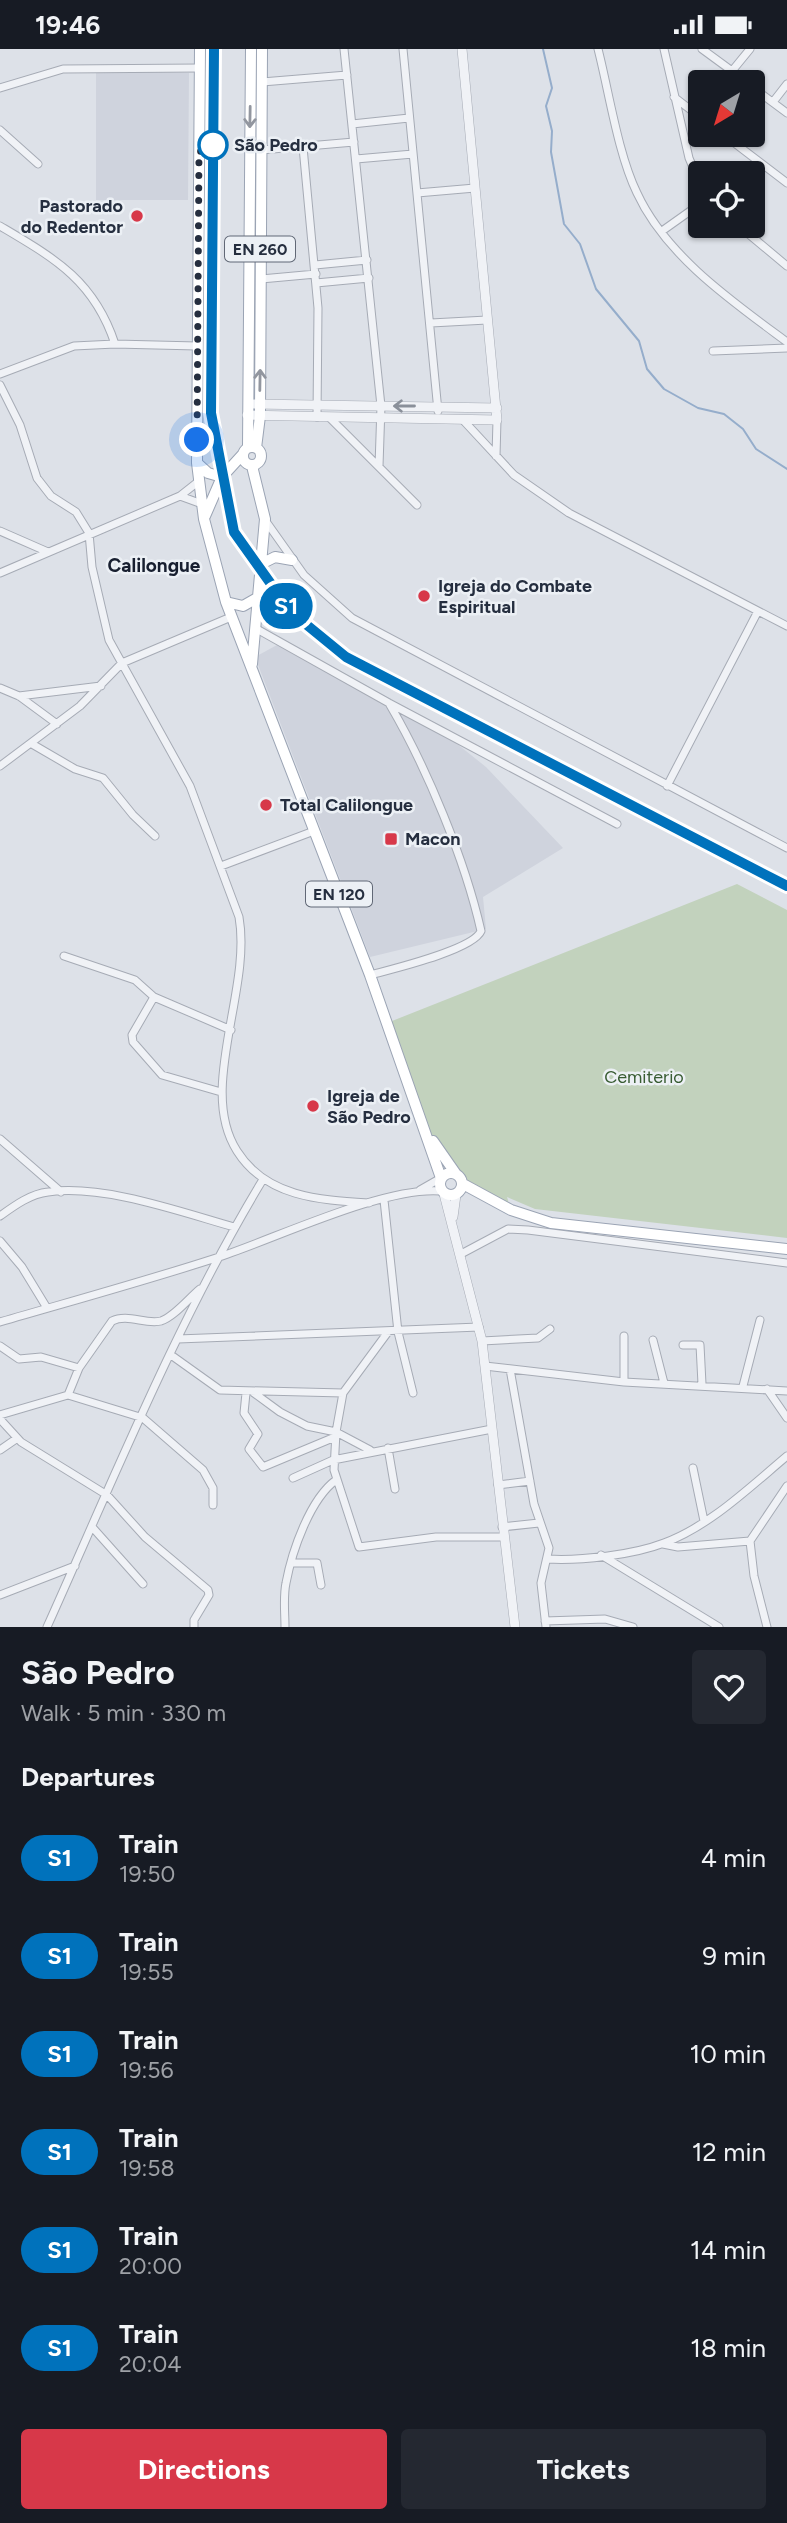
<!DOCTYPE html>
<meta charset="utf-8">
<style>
body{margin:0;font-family:Figtree,sans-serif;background:#242831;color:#f1f3f6;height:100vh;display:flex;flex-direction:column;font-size:26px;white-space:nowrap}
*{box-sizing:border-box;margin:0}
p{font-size:23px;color:#9ea1a6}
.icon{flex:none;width:38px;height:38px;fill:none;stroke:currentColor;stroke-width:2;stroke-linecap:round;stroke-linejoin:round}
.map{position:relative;height:1578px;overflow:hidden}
.panel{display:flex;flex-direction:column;background:#171b24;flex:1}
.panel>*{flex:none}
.badge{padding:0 14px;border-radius:23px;font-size:24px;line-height:46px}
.needle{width:46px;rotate:218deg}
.tools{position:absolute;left:688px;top:21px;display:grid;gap:14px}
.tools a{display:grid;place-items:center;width:77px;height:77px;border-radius:7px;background:#171b24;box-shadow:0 2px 5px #0004;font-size:35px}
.you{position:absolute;width:35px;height:35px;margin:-18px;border:5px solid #fff;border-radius:50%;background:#1a73e8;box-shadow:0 0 0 10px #1a73e833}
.map>.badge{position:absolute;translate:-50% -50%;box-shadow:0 0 0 4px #fff}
h2{padding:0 21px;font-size:26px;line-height:63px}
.round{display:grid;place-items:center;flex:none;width:74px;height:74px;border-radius:7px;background:#242831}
.summary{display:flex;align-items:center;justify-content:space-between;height:119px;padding:0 21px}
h1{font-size:33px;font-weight:700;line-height:52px}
.action{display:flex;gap:14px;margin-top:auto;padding:14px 21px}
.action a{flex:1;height:80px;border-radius:7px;background:#d73849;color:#fff;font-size:28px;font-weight:700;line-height:80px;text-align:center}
.action a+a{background:#242831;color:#f1f3f6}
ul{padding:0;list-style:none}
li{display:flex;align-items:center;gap:21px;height:98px;padding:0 21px}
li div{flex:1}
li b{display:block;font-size:26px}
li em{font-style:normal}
li .badge{min-width:77px;font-weight:700;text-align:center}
.status{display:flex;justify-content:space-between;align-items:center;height:49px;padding:0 35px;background:#171b24;direction:ltr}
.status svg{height:19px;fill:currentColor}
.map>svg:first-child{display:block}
</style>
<div class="status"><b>19:46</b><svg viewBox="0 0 49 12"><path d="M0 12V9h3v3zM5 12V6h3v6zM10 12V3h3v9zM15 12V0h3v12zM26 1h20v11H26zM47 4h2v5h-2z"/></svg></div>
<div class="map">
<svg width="787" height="1578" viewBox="0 0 787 1578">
<rect width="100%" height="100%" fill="#dde1e8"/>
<path fill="#cfd3dd" d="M96,22L189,24L188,151H96Z
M277,596L456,694L486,718L563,799L483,848L486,880L370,908L255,608Z"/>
<path fill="#c2d2bd" d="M737,835L787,861V1189L535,1160L507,1148L511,1161L462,1131L422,1075L387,974Z"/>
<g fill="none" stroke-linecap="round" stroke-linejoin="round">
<path stroke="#95adcb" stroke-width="2" d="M543,0L552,39L546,57L552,82L551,103L564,175L580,195L596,240L639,292L647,320L664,340L698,359L724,365L743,380L756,400L787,420"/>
<g stroke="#a6abb5" stroke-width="9">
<path id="minor" d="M344,0L381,357L379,417
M403,0L438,362
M598,0C609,43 618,105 637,144C666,207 733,253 787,293
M664,0L689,109L700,135
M702,0L747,33
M732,22L750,0
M262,33L347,26
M752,38L787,64
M0,39L63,20L200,19
M674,48L700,68
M773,53L787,35
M352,75L409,69
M0,81L38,115
M724,86L787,134
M303,98L318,259L317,368
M261,101L354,93
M356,110L413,105
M417,144L475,139
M0,177C54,209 94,231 115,295L197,297
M739,177L787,217
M662,182L700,155
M315,216L367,211
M261,230L316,225
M316,234L369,229
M431,274L487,271
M713,302L787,299
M0,325L74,297L115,295
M0,336L20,376L37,429L51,447L76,463L89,484L92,518L109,591L190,737L239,868C252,941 197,1040 237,1102C266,1148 319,1151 369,1154
M329,368L417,456
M463,371L514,426L569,464L787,577
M496,407L497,371
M180,447L202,455
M265,471L304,526L352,569L787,799
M0,482L48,503
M0,524L180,447L199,432
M255,579L389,654L617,775
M0,639L19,647L57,675
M19,647L101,637
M32,695L75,720L103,729L133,766L155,787
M0,717L80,657L122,614L231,568
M667,737L757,564
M221,817L314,782
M64,907L135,931L154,948L231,981
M370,926C392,920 473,901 481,882C465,811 427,719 390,656
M154,948L132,986L133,993L162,1026L221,1043
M0,1090L61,1143
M420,1141L441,1129
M384,1151L398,1283L413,1344
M0,1167C14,1157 30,1145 48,1143C103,1135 181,1163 234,1178
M0,1192L22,1218L47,1259
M461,1205L508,1180L528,1181L787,1214
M0,1273C72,1252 145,1232 216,1209C275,1190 384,1137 441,1142
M388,1283L343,1344L336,1383L334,1421L359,1498L436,1488H503
M178,1290L479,1278
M653,1291L664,1334
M482,1292L538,1289L550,1280
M683,1296H700L702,1335
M0,1297L19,1310L41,1308L79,1319L112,1272C128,1264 145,1276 161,1272C174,1268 189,1249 200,1240
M171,1306L220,1341L343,1344
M485,1317L624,1333L787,1342
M510,1320L534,1455L549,1499L541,1534L546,1578
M624,1333V1287
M743,1337L760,1271
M767,1340L787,1369
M246,1344L244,1364L258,1385L249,1400L263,1418L335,1388
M254,1344L280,1363L307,1377L336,1383L370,1401
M68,1346L79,1319
M0,1366L68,1346L143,1369L203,1421L213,1439V1456
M0,1370L21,1393L107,1446L145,1488L208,1541L209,1546L194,1571V1578
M388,1399L395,1440
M0,1401L16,1390
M693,1419L704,1472
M293,1429L333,1411L492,1380
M498,1436L530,1432
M502,1478L539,1474
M93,1479L143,1535
M663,1495L678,1498L750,1492
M601,1506L719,1578
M547,1510C580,1512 633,1506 664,1494C710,1477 750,1438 787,1407
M292,1514H317L321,1536
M0,1546L75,1517
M545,1572L605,1570L633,1578
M47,1578C114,1429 178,1271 262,1132
M285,1578C285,1564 283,1548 286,1534C292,1502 310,1450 336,1431
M767,1578L754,1527L750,1492L787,1437"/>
</g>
<g stroke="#a6abb5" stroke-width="10">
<path id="tertiary" d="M254,355L497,359
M247,366L497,371L462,0
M444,1145L482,1292L515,1578
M453,1168L456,1146"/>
</g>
<g stroke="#9ba4b4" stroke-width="12">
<path id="primary" d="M200,0L197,414L204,470L226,553L370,926L441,1129
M243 407a9 9 0 1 1 18 0a9 9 0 1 1-18 0Z
M248,399L251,0
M256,399L260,367L262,0
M197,414L208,424L222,428
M205,467L222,428L243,405
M261,515L275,508L292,511
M226,553L243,557L257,549
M252,615L265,470L252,417
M433,1092L456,1125
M440 1135a11 11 0 1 1 22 0a11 11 0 1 1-22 0Z
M463,1135L511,1161L551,1174L787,1200"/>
</g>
<use href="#minor" stroke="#f0f2f6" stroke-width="7"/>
<use href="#tertiary" stroke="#f0f2f6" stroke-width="9"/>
<use href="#primary" stroke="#fff" stroke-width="10"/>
<g stroke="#757f92" stroke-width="4.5">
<path id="rail" d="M214,0L211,364L234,483L291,563L346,608L787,837"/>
</g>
<use href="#rail" stroke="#ecf0f5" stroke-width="2" stroke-dasharray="5" stroke-linecap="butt"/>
</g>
<defs><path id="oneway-shaft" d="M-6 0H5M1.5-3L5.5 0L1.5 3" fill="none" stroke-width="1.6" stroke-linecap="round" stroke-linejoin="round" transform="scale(1.75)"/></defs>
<g stroke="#92969f">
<use href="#oneway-shaft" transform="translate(250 68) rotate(91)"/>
<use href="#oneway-shaft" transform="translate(260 331) rotate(-89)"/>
</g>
<use stroke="#8a909a" href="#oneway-shaft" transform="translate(404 357) rotate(-180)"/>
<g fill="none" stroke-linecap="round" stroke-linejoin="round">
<g stroke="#fff" stroke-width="16">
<path id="line" d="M214,0L211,364L234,483L291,563L346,608L787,837"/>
</g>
<use href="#line" stroke="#0072bc" stroke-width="10"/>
<path stroke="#252e3f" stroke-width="7" stroke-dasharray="0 12.6" d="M197,391L199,103L213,96"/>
</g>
<circle fill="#fff" stroke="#0072bc" stroke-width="3.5" cx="213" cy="96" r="14"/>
<g fill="#d73849" stroke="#ecf0f5" stroke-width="2.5">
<circle cx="137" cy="167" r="7"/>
<circle cx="424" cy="547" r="7"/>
<circle cx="266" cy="756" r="7"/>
<rect x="384" y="783" width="14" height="14" rx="3.5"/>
<circle cx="313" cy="1057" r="7"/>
</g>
<g text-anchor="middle" stroke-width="5" stroke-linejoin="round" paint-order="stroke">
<g fill="#ecf0f5" stroke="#616876" stroke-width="2">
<rect x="225" y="187.5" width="70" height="25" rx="5"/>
<rect x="306" y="832.5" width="66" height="25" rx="5"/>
</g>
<g font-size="16" font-weight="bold" fill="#252e3f">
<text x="260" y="206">EN 260</text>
<text x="339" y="851">EN 120</text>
</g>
<g font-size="18" font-weight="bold" fill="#252e3f" stroke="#ecf0f5" text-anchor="start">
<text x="234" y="102">São Pedro</text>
</g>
<g font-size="18" font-weight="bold" fill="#252e3f" stroke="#ecf0f5" text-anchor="start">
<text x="123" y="163" text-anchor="end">Pastorado<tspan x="123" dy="21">do Redentor</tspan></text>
<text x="438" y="543">Igreja do Combate<tspan x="438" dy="21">Espiritual</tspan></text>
<text x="280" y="762">Total Calilongue</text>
<text x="405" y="796">Macon</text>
<text x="327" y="1053">Igreja de<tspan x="327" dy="21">São Pedro</tspan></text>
</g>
<g font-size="18" fill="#385c32" stroke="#ecf0f5">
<text x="644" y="1034">Cemiterio</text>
</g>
<g font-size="19" font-weight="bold" fill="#181f30" stroke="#ecf0f5">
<text x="154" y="523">Calilongue</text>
</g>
</g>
</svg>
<div class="tools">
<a><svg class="needle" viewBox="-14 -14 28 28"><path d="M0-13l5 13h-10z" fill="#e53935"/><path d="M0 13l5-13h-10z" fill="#9ea1a6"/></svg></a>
<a><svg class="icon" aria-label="locate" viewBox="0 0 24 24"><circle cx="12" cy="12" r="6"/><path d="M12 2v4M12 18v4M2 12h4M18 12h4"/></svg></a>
</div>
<div class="you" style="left:197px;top:391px"></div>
<b class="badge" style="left:286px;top:557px;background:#0072bc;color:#fff">S1</b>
</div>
<section class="panel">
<div class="summary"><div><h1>São Pedro</h1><p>Walk · 5 min · 330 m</p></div><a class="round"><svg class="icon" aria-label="heart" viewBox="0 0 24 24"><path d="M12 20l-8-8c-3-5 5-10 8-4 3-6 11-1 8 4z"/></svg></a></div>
<h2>Departures</h2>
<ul>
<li><span class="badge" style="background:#0072bc;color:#fff">S1</span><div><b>Train</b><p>19:50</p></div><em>4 min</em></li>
<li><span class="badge" style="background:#0072bc;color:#fff">S1</span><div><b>Train</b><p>19:55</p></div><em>9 min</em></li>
<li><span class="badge" style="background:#0072bc;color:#fff">S1</span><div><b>Train</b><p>19:56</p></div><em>10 min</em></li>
<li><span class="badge" style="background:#0072bc;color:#fff">S1</span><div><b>Train</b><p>19:58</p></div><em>12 min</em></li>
<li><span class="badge" style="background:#0072bc;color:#fff">S1</span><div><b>Train</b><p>20:00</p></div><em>14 min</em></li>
<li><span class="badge" style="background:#0072bc;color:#fff">S1</span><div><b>Train</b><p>20:04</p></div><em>18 min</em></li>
</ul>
<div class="action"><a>Directions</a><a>Tickets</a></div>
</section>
